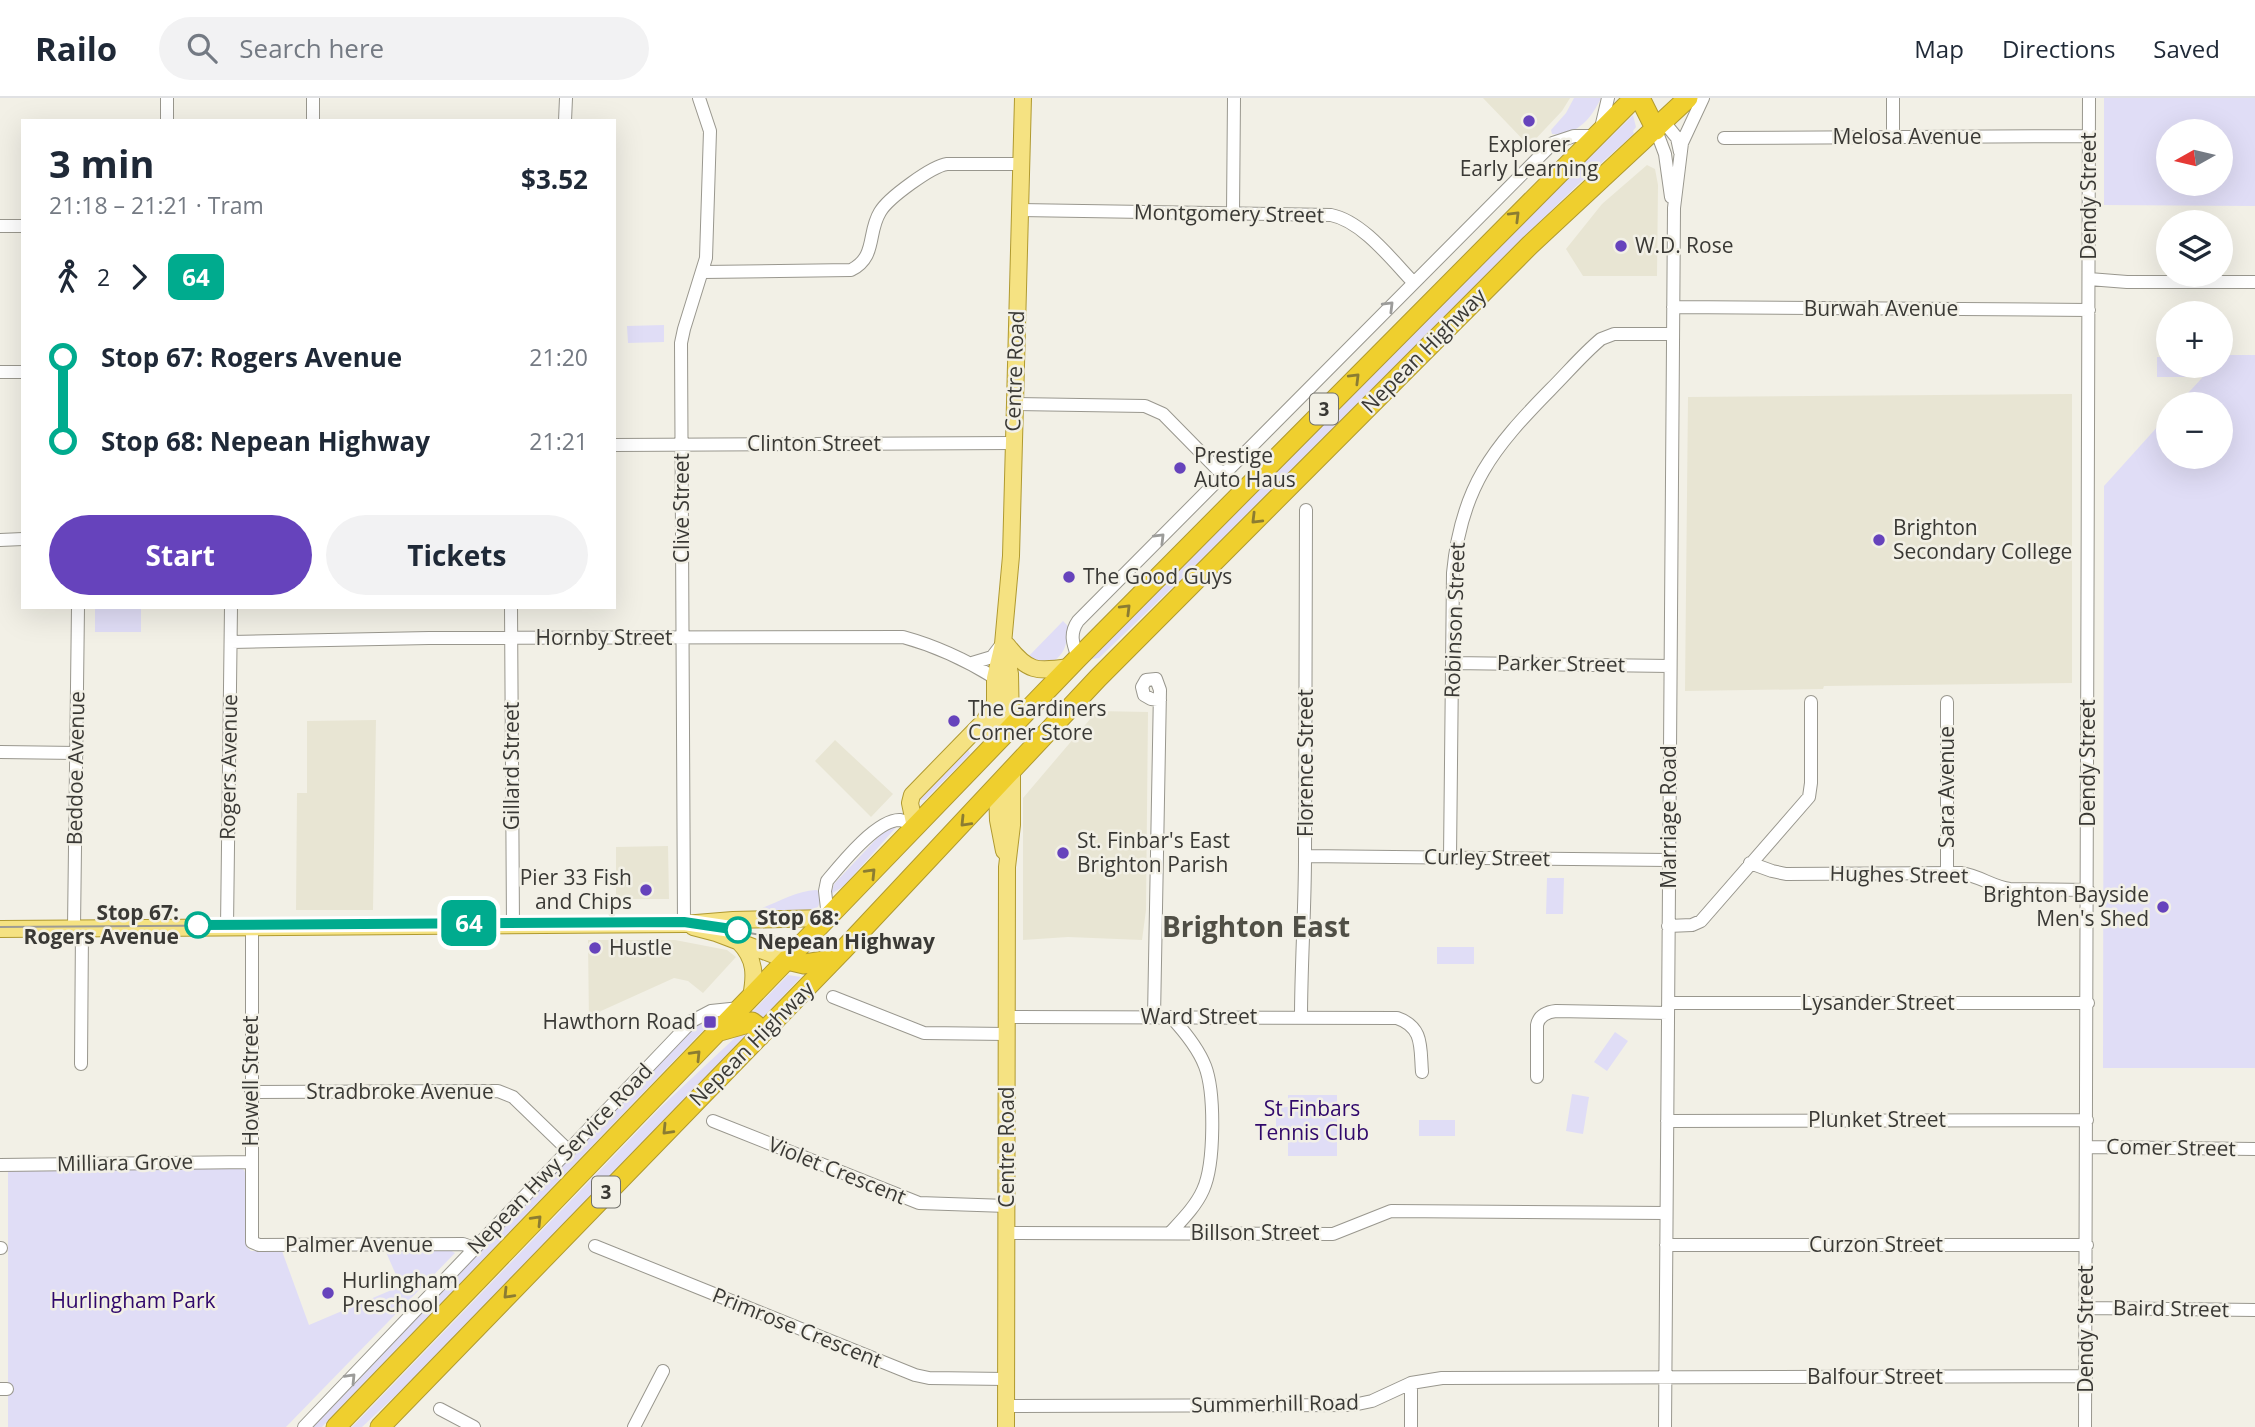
<!DOCTYPE html>
<meta charset="utf-8">
<style>
body{margin:0;font-family:"Open Sans",sans-serif;background:#f2f2f3;color:#1f2937;height:100vh;display:flex;flex-direction:column;font-size:26px;white-space:nowrap}
*{box-sizing:border-box;margin:0}
p{font-size:23px;color:#747a83}
.icon{flex:none;width:38px;height:38px;fill:none;stroke:currentColor;stroke-width:2;stroke-linecap:round;stroke-linejoin:round}
.map{position:relative;flex:1;overflow:hidden}
.panel{position:absolute;left:21px;top:21px;width:595px;height:490px;display:flex;flex-direction:column;background:#fff;border-radius:0px;box-shadow:0 7px 28px #0002}
.panel>*{flex:none}
.badge{padding:0 14px;border-radius:10px;font-size:24px;line-height:46px}
.needle{width:46px;rotate:262deg}
.controls{position:absolute;left:2156px;top:21px;display:grid;gap:14px}
.controls a{display:grid;place-items:center;width:77px;height:77px;border-radius:50%;background:#fff;box-shadow:0 7px 28px #0002;font-size:35px}
.map>.badge{position:absolute;translate:-50% -50%;box-shadow:0 0 0 4px #fff}
.legs{display:flex;align-items:center;gap:10px;height:77px;padding:0 28px;font-size:23px}
.legs p{margin-inline-start:auto}
.headline{display:flex;align-items:center;justify-content:space-between;height:119px;padding:0 28px}
h1{font-size:38px;font-weight:700;line-height:52px}
.cta{display:flex;gap:14px;margin-top:auto;padding:14px 28px}
.cta a{flex:1;height:80px;border-radius:42px;background:#6643bc;color:#fff;font-size:28px;font-weight:700;line-height:80px;text-align:center}
.cta a+a{background:#f2f2f3;color:#1f2937}
ul{padding:0 28px;list-style:none}
li{display:flex;align-items:center;gap:24px;height:84px;font-size:26px}
li i{display:grid;place-items:center;width:10px;height:100%;margin:0 9px;background:currentColor}
li i::after{content:'';width:18px;height:18px;margin:-9px;border:5px solid;border-radius:50%;background:#fff}
li p{margin-inline-start:auto}
li:first-child i{background:linear-gradient(#0000 50%,currentColor 0)}
li:last-child i{background:linear-gradient(currentColor 50%,#0000 0)}
header{display:flex;align-items:center;gap:42px;box-sizing:border-box;height:98px;padding:0 35px;background:#fff;border-bottom:2px solid #e0e1e3}
header strong{font-size:33px}
nav{display:flex;gap:38px;margin-inline-start:auto;font-size:24px}
.search{width:490px;height:63px;background:#f2f2f3;display:flex;align-items:center;gap:18px;box-sizing:border-box;padding:0 24px;border-radius:38px;color:#747a83;font-size:26px}
.map>svg:first-child{display:block}
</style>
<header>
<strong>Railo</strong>
<div class="search"><svg class="icon" aria-label="search" viewBox="0 0 24 24"><circle cx="10" cy="10" r="6"/><path d="M15 15l6 6"/></svg>Search here</div>
<nav><a>Map</a><a>Directions</a><a>Saved</a></nav>
</header>
<div class="map">
<svg width="2255" height="1329" viewBox="0 0 2255 1329">
<rect width="100%" height="100%" fill="#f2f0e6"/>
<path fill="#e8e5d3" d="M1483,0H1570L1562,13L1529,48Z
M1647,67L1655,71L1658,87L1657,178H1583L1566,151L1602,106Z
M2072,296V585L1824,588L1823,591L1685,593L1688,299Z
M1097,613L1148,614L1146,812L1142,842L1068,839L1023,842V700Z
M376,622L373,812H296L297,695H307V623Z
M835,642L893,696L871,719L815,663Z
M668,748L669,801H616V749Z
M588,842H675L727,852L736,859L703,895L688,883L674,880L601,913L589,925Z"/>
<path fill="#e0ddf6" fill-rule="evenodd" d="M1574,0H1601C1591,21 1577,38 1552,36L1551,32L1566,15Z
M2104,0H2255V108L2104,107ZM2221,33V86H2168V33Z
M1633,17L1636,29L1633,33L1634,36C1550,109 1474,190 1395,270C1298,368 1199,465 1099,560L1091,561L1511,136Z
M664,227V244L628,245L627,228Z
M2223,257H2255V970H2103L2104,388L2168,317V359H2221V306H2178L2213,268H2221Z
M2157,259H2168V268H2200L2201,279H2157Z
M95,510H141V534H95Z
M1063,523L1068,528C1066,548 1067,554 1049,567L1026,561Z
M967,649L970,656L925,702H919L930,686Z
M899,726L844,788L831,796L834,786L881,736Z
M1547,780H1564L1563,816H1546Z
M816,792L819,793C820,799 821,805 817,810C810,817 774,815 763,815L762,810C780,803 797,793 816,792Z
M1437,849H1474V866H1437Z
M788,877L801,879L761,922L751,915Z
M719,916L322,1329H312L693,928L706,919Z
M751,932L406,1288L362,1329H352L661,1009L739,936Z
M1615,934L1628,943L1607,973L1594,964Z
M1572,996L1589,999L1583,1036L1566,1033Z
M1288,997H1337V1058H1288V1030H1276V1009H1288Z
M1419,1022H1455V1038H1419Z
M239,1069L244,1072L246,1077V1148L251,1153H282L309,1227L401,1188L385,1152L448,1151L455,1155L286,1329H8V1072Z"/>
<g fill="none" stroke-linecap="round" stroke-linejoin="round">
<g stroke="#99978e" stroke-width="14">
<path id="minor" d="M167,23V0
M313,23V0
M565,23L566,0
M1664,24L1677,40L1680,54
M1656,32L1665,56L1671,99
M1600,34L1608,0
M1893,38V0
M1724,40L2089,38
M1020,112L1331,117C1362,123 1392,162 1413,184
M1233,115L1234,0
M0,128H23
M703,174L851,172C877,159 867,135 880,114C888,100 932,68 947,66H1021
M2089,181L2127,184H2255
M1673,209L2089,212
M0,274H23
M1014,306L1145,308L1163,316L1223,377
M614,347L1013,345
M0,442L23,441
M511,509L513,827
M231,544L429,540L903,539C936,548 966,562 995,580
M1078,560C1073,546 1069,536 1078,523L1553,45L1574,38H1596
M972,565L992,559L1002,546
M1452,565L1670,568
M1947,604V775
M0,654L77,655
M1305,758L1669,762
M1450,760L1453,475C1461,389 1493,350 1551,291C1568,274 1583,256 1601,241L1614,236H1673
M1750,765L1772,773L1786,776L1961,775C1980,778 1993,789 2010,791L2088,792
M828,819L825,793L827,783C841,766 877,721 900,722C906,723 910,726 914,730
M684,826L681,245L684,231L706,160L710,33L699,0
M1668,828L1692,827L1701,823L1809,699L1811,685V604
M227,829L231,509
M252,829V1144L259,1147L463,1146L474,1150
M74,830L78,509
M833,899L924,935L1007,936
M1668,905H2088
M1007,919L1397,920C1424,929 1420,950 1422,974
M1154,919L1160,592L1156,581L1146,582L1142,589L1144,597L1151,601L1160,602
M1301,920C1301,866 1305,812 1305,758L1306,412
M81,966L82,830
M1537,979V927C1539,917 1547,914 1556,913L1668,915
M251,994L498,993L513,999L569,1053
M713,1023L919,1105L1007,1108
M1667,1023L2087,1022
M2087,1049L2255,1051
M0,1067L250,1064
M1007,1135L1333,1136L1391,1113L1666,1115
M1170,1135C1182,1122 1196,1108 1203,1092C1215,1066 1215,994 1205,968C1198,950 1184,933 1171,919
M1666,1147H2087
M595,1148L915,1277L929,1280L1006,1281
M0,1150H1
M2086,1210L2255,1212
M1411,1285V1329
M0,1291H7
M1006,1308L1353,1307L1372,1303L1411,1285L1442,1280L2086,1278
M440,1311L474,1329
M304,1329L692,923L711,913L740,910
M634,1329L663,1273
M1665,1329L1674,110L1682,45L1703,0
M2085,1329L2089,0"/>
</g>
<g stroke="#b09a30" stroke-width="18">
<path id="major" d="M1007,547C1028,574 1036,574 1069,569
M1004,548L1010,576L1011,629
M995,647V580L1003,546L1011,458L1023,0
M997,691L998,722L1004,753
M915,729L910,705L912,697L985,622L994,607
M693,829L716,835L787,862
M0,831L684,826L733,822L827,820
M739,844C756,861 755,878 751,899
M1006,1329L1007,769L1012,727V674"/>
</g>
<g stroke="#b09a30" stroke-width="21">
<path id="highway" d="M1640,0L1656,32
M787,862L804,866L834,861
M720,933L752,924L756,927L760,938
M336,1329L1078,560L1634,0
M380,1329L844,851L1098,580L1530,147L1688,0"/>
</g>
<use href="#minor" stroke="#fff" stroke-width="12"/>
<use href="#major" stroke="#f5e282" stroke-width="16"/>
<use href="#highway" stroke="#efcf2e" stroke-width="19"/>
<path stroke="#9d9b94" stroke-width="2" d="M0,829L684,824L779,840"/>
</g>
<defs><path id="oneway-chevron" d="M-2-3.5L2.5 0L-2 3.5" fill="none" stroke-width="1.6" stroke-linecap="round" stroke-linejoin="round" transform="scale(1.75)"/></defs>
<g stroke="#8b7c32">
<use href="#oneway-chevron" transform="translate(1515 118) rotate(-45)"/>
<use href="#oneway-chevron" transform="translate(1355 280) rotate(-45)"/>
<use href="#oneway-chevron" transform="translate(1256 421) rotate(135)"/>
<use href="#oneway-chevron" transform="translate(1126 511) rotate(-45)"/>
<use href="#oneway-chevron" transform="translate(965 724) rotate(134)"/>
<use href="#oneway-chevron" transform="translate(871 775) rotate(-46)"/>
<use href="#oneway-chevron" transform="translate(696 957) rotate(-46)"/>
<use href="#oneway-chevron" transform="translate(667 1032) rotate(134)"/>
<use href="#oneway-chevron" transform="translate(537 1122) rotate(-46)"/>
<use href="#oneway-chevron" transform="translate(508 1196) rotate(134)"/>
</g>
<g stroke="#9c9c9a">
<use href="#oneway-chevron" transform="translate(1389 208) rotate(-45)"/>
<use href="#oneway-chevron" transform="translate(1160 440) rotate(-45)"/>
<use href="#oneway-chevron" transform="translate(351 1280) rotate(-46)"/>
</g>
<g fill="none" stroke-linecap="round" stroke-linejoin="round">
<g stroke="#fff" stroke-width="16">
<path id="line-1" d="M198,827L684,824L738,832"/>
</g>
<use href="#line-1" stroke="#00ab8e" stroke-width="10"/>
</g>
<g fill="#6643bc" stroke="#f2f0e6" stroke-width="2.5">
<circle cx="1529" cy="23" r="7"/>
<circle cx="1621" cy="148" r="7"/>
<circle cx="1180" cy="370" r="7"/>
<circle cx="1879" cy="442" r="7"/>
<circle cx="1069" cy="479" r="7"/>
<circle cx="954" cy="623" r="7"/>
<circle cx="1063" cy="755" r="7"/>
<circle cx="646" cy="792" r="7"/>
<circle cx="2163" cy="809" r="7"/>
<circle cx="595" cy="850" r="7"/>
<rect x="703" y="917" width="14" height="14" rx="3.5"/>
<circle cx="328" cy="1195" r="7"/>
</g>
<g fill="#fff" stroke="#00ab8e" stroke-width="3.5">
<circle cx="198" cy="827" r="12"/>
<circle cx="738" cy="832" r="12"/>
</g>
<g text-anchor="middle" stroke-width="5" stroke-linejoin="round" paint-order="stroke">
<g fill="#f2f0e6" stroke="#71706a" stroke-width="2">
<rect x="1310" y="295.5" width="28" height="31" rx="5"/>
<rect x="592" y="1078.5" width="28" height="31" rx="5"/>
</g>
<g font-size="19" font-weight="bold" fill="#3a3935">
<text x="1324" y="318">3</text>
<text x="606" y="1101">3</text>
</g>
<g font-size="21" fill="#3a3935" stroke="#f2f0e6">
<text x="1907" y="46">Melosa Avenue</text>
<text transform="translate(2089 98) rotate(-90)" y="7">Dendy Street</text>
<text transform="translate(1229 116) rotate(1)" y="7">Montgomery Street</text>
<text x="1881" y="218">Burwah Avenue</text>
<text transform="translate(1424 253) rotate(-45)" y="7">Nepean Highway</text>
<text transform="translate(1015 273) rotate(-88)" y="7">Centre Road</text>
<text x="814" y="353">Clinton Street</text>
<text transform="translate(682 410) rotate(-90)" y="7">Clive Street</text>
<text transform="translate(1455 522) rotate(-88)" y="7">Robinson Street</text>
<text x="604" y="547">Hornby Street</text>
<text transform="translate(1561 566) rotate(1)" y="7">Parker Street</text>
<text transform="translate(1306 665) rotate(-90)" y="7">Florence Street</text>
<text transform="translate(2088 665) rotate(-90)" y="7">Dendy Street</text>
<text transform="translate(512 668) rotate(-90)" y="7">Gillard Street</text>
<text transform="translate(229 669) rotate(-89)" y="7">Rogers Avenue</text>
<text transform="translate(76 670) rotate(-89)" y="7">Beddoe Avenue</text>
<text transform="translate(1947 689) rotate(-90)" y="7">Sara Avenue</text>
<text transform="translate(1669 719) rotate(-90)" y="7">Marriage Road</text>
<text transform="translate(1487 760) rotate(1)" y="7">Curley Street</text>
<text transform="translate(1899 777) rotate(1)" y="7">Hughes Street</text>
<text x="1878" y="912">Lysander Street</text>
<text x="1199" y="926">Ward Street</text>
<text transform="translate(752 946) rotate(-45)" y="7">Nepean Highway</text>
<text transform="translate(251 983) rotate(-90)" y="7">Howell Street</text>
<text x="400" y="1001">Stradbroke Avenue</text>
<text x="1877" y="1029">Plunket Street</text>
<text transform="translate(1007 1049) rotate(-90)" y="7">Centre Road</text>
<text transform="translate(2171 1050) rotate(1)" y="7">Comer Street</text>
<text transform="translate(560 1061) rotate(-46)" y="7">Nepean Hwy Service Road</text>
<text transform="translate(125 1065) rotate(-1)" y="7">Milliara Grove</text>
<text transform="translate(837 1073) rotate(22)" y="7">Violet Crescent</text>
<text x="1255" y="1142">Billson Street</text>
<text x="359" y="1154">Palmer Avenue</text>
<text x="1876" y="1154">Curzon Street</text>
<text transform="translate(2171 1211) rotate(1)" y="7">Baird Street</text>
<text transform="translate(797 1230) rotate(22)" y="7">Primrose Crescent</text>
<text transform="translate(2086 1231) rotate(-90)" y="7">Dendy Street</text>
<text x="1875" y="1286">Balfour Street</text>
<text transform="translate(1275 1306) rotate(-1)" y="7">Summerhill Road</text>
</g>
<g font-size="21" fill="#3a3935" stroke="#f2f0e6" text-anchor="start">
<text x="1529" y="54" text-anchor="middle">Explorer<tspan x="1529" dy="24">Early Learning</tspan></text>
<text x="1635" y="155">W.D. Rose</text>
<text x="1194" y="365">Prestige<tspan x="1194" dy="24">Auto Haus</tspan></text>
<text x="1893" y="437">Brighton<tspan x="1893" dy="24">Secondary College</tspan></text>
<text x="1083" y="486">The Good Guys</text>
<text x="968" y="618">The Gardiners<tspan x="968" dy="24">Corner Store</tspan></text>
<text x="1077" y="750">St. Finbar's East<tspan x="1077" dy="24">Brighton Parish</tspan></text>
<text x="632" y="787" text-anchor="end">Pier 33 Fish<tspan x="632" dy="24">and Chips</tspan></text>
<text x="2149" y="804" text-anchor="end">Brighton Bayside<tspan x="2149" dy="24">Men's Shed</tspan></text>
<text x="609" y="857">Hustle</text>
<text x="696" y="931" text-anchor="end">Hawthorn Road</text>
<text x="342" y="1190">Hurlingham<tspan x="342" dy="24">Preschool</tspan></text>
</g>
<g font-size="21" font-weight="bold" fill="#3a3935" stroke="#f2f0e6" text-anchor="end">
<text x="179" y="822">Stop 67:<tspan x="179" dy="24">Rogers Avenue</tspan></text>
<text x="757" y="827" text-anchor="start">Stop 68:<tspan x="757" dy="24">Nepean Highway</tspan></text>
</g>
<g font-size="21" fill="#30086b" stroke="#f2f0e6">
<text x="1312" y="1018">St Finbars<tspan x="1312" dy="24">Tennis Club</tspan></text>
<text x="133" y="1210">Hurlingham Park</text>
</g>
<g font-size="28" font-weight="bold" fill="#504f46" stroke="#f2f0e6">
<text x="1256" y="839">Brighton East</text>
</g>
</g>
</svg>
<div class="controls">
<a><svg class="needle" viewBox="-14 -14 28 28"><path d="M0-13l5 13h-10z" fill="#e53935"/><path d="M0 13l5-13h-10z" fill="#747a83"/></svg></a>
<a><svg class="icon" aria-label="layers" viewBox="0 0 24 24"><path d="M12 4l9 5-9 5-9-5zM3 14l9 5 9-5"/></svg></a>
<a>+</a>
<a>−</a>
</div>
<b class="badge" style="left:469px;top:825px;background:#00ab8e;color:#fff">64</b>
<section class="panel">
<div class="headline"><div><h1>3 min</h1><p>21:18 – 21:21 · Tram</p></div><b>$3.52</b></div>
<div class="legs"><svg class="icon" aria-label="walk" viewBox="0 0 24 24"><circle cx="13" cy="4" r="2"/><path d="M13 8l-2 6 4 7M11 14l-3 7M7 12l3-4h3l4 4"/></svg>2<svg class="icon" aria-label="forward" viewBox="0 0 24 24"><path d="M9 5l7 7-7 7"/></svg><b class="badge" style="background:#00ab8e;color:#fff">64</b></div>
<ul>
<li><i style="color:#00ab8e"></i><b>Stop 67: Rogers Avenue</b><p>21:20</p></li>
<li><i style="color:#00ab8e"></i><b>Stop 68: Nepean Highway</b><p>21:21</p></li>
</ul>
<div class="cta"><a>Start</a><a>Tickets</a></div>
</section>
</div>
